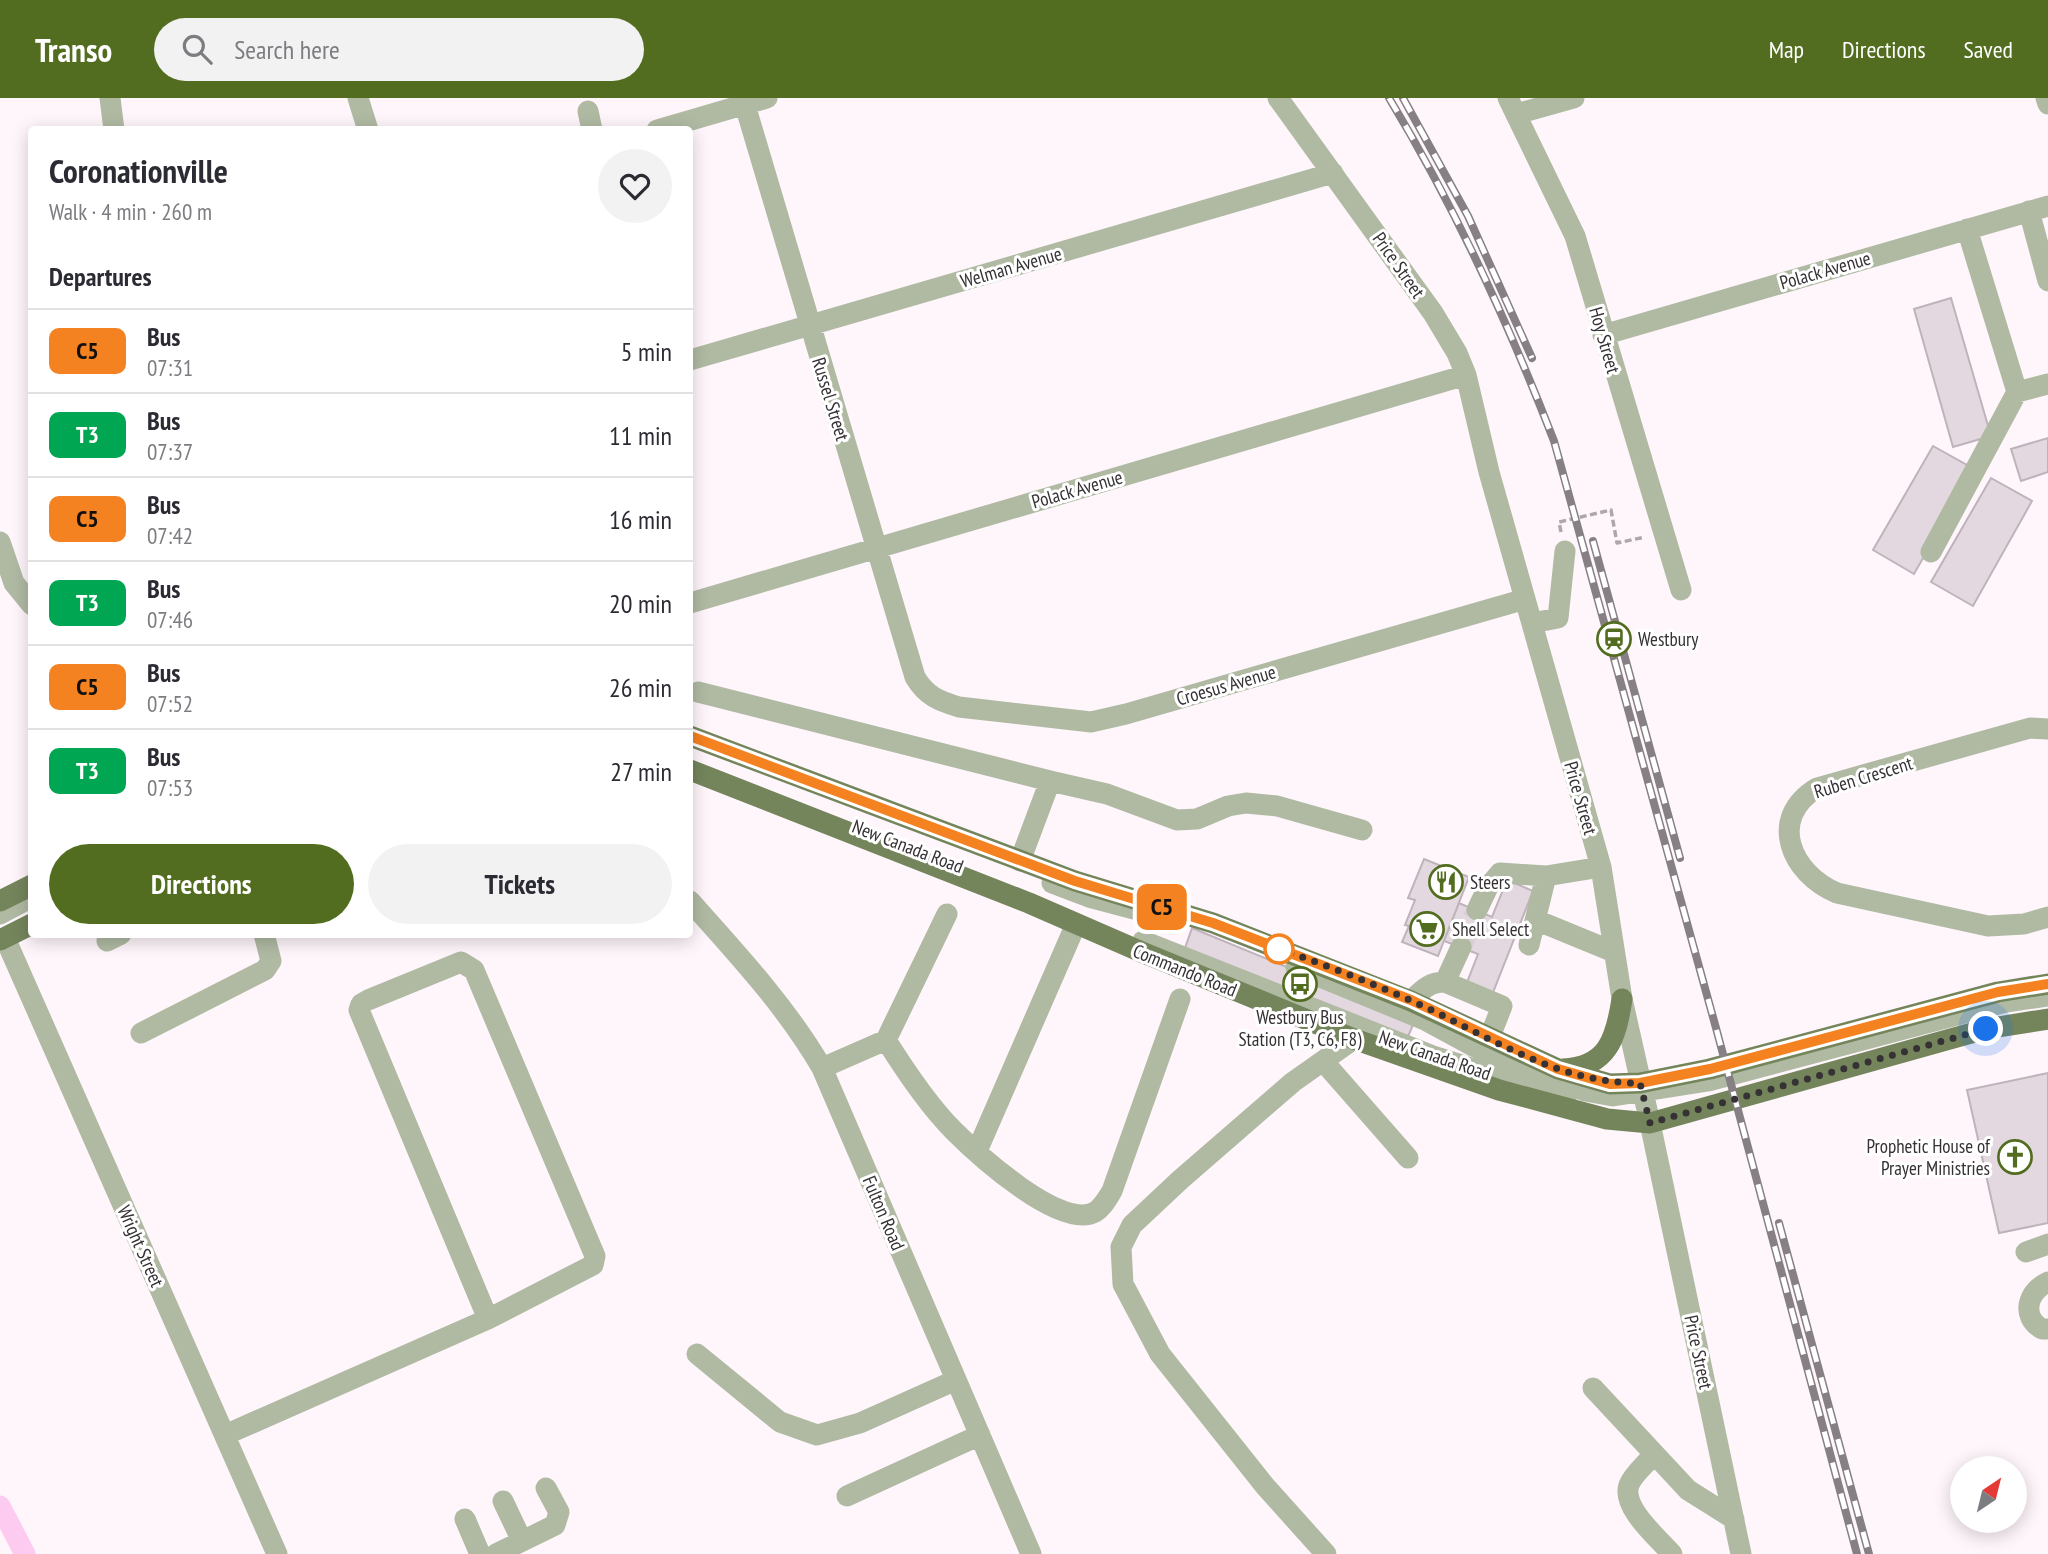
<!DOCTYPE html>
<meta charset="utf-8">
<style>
body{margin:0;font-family:"PT Sans Narrow",sans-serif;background:#f2f2f3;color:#2b2b33;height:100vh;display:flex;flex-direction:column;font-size:26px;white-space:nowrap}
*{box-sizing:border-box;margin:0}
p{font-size:23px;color:#7c7c81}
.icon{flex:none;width:38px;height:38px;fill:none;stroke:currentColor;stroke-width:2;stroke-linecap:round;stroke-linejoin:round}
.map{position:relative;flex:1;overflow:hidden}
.details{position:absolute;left:28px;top:28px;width:665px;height:812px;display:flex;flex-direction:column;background:#fff;border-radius:7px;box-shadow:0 4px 18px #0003}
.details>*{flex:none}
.badge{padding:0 14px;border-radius:10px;font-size:24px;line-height:46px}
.needle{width:46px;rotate:35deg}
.buttons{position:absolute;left:1950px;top:1358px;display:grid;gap:14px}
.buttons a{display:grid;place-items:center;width:77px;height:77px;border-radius:50%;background:#fff;box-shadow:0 4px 18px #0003;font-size:35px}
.you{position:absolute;width:35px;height:35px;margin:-18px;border:5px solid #fff;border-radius:50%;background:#1a73e8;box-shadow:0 0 0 10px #1a73e833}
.map>.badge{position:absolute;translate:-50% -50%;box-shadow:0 0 0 4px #fff}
h2{padding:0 21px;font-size:26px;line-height:63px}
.round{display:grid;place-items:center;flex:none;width:74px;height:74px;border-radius:37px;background:#f2f2f3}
.overview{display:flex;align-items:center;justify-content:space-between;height:119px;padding:0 21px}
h1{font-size:33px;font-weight:700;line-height:52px}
.button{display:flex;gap:14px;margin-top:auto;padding:14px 21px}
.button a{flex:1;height:80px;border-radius:42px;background:#526d1f;color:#fff;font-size:28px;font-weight:700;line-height:80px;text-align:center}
.button a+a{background:#f2f2f3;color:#2b2b33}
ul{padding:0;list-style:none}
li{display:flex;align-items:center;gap:21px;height:84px;padding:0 21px;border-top:2px solid #e1e1e2}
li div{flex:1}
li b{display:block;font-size:26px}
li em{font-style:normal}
li .badge{min-width:77px;font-weight:700;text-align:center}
header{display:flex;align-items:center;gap:42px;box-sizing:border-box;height:98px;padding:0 35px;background:#526d1f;color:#fff}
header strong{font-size:33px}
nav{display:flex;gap:38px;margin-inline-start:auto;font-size:24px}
.search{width:490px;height:63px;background:#f2f2f3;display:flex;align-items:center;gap:18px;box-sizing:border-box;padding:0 24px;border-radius:38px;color:#7c7c81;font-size:26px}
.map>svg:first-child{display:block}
</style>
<header>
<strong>Transo</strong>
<div class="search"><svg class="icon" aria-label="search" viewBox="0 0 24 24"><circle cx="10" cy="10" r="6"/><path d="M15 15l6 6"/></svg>Search here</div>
<nav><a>Map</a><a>Directions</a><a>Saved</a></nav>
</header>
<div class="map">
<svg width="2048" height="1456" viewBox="0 0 2048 1456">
<rect width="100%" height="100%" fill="#fff6fc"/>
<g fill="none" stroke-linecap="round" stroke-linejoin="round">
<path stroke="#fdcbf0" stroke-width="21" d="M0,1408L25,1456"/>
</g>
<path fill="#e3d8e0" stroke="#bfb3bb" stroke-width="2" d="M1951,200L1991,338L1953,349L1914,211Z
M2048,340V374L2021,383L2011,351Z
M1933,348L1974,371L1914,476L1873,452Z
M1991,380L2032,403L1973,508L1931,484Z
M1424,761L1469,779L1438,858L1402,844L1409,828L1405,827L1415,802L1408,800Z
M1507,782L1533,793L1492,897L1466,887L1478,856L1444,843L1459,805L1492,819Z
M1192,830L1415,922L1407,941L1185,850Z
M2048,975V1125L1999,1135L1967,992Z"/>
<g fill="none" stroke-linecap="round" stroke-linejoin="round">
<path stroke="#d7cfd4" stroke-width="21" stroke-dasharray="21 10" stroke-linecap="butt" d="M1461,849L1477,812"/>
<path stroke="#ada6ab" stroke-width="3.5" stroke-dasharray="7 3.5" stroke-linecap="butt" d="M1561,434L1559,424L1611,412L1617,445L1645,439"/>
<path stroke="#b0baa3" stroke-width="21" d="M110,0L114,32
M358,0L368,32
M1278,0L1433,215L1457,255L1466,277L1489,374L1601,769L1622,901L1650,1025L1741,1456
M1508,0L1575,138L1681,492
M2046,0L2048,6
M745,7L915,579C926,598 939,603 959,609L1091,624L1126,616L1525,501
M588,13L592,32
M1516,16L1574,0
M657,32L767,0
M2029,113L2048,183
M1603,237L2048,108
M690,262L1333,75
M2017,294L2048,286
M0,444L14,485L32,507
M1931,454L2017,294L1967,131
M690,505L1466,277
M1532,525L1558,520L1565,453
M698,594L1050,683
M2048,631L2030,630L1817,690C1767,720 1791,776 1837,795L1988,828L2024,826L2048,819
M1020,763L1050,683L1107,696L1177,722L1197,721L1228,708L1246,705L1277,708L1362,732
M1052,785L1089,799L1138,812
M690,803C737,856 786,908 822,970L1031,1456
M1477,812L1488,789L1500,775L1546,778L1601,769
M0,816L32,799
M1536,822L1614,854
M5,840L277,1456
M107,843L121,836
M1143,843L1433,958L1566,1000
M1529,847L1546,778
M1296,869L1425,922L1473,948L1547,979L1585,993L1613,998L1708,983L2006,904L2048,898
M1445,884L1461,849
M1411,903C1422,892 1429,884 1445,884L1502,908L1489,941
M141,935L265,872L271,863L264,836
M886,942L947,816
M1323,963L1408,1060
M822,970L886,942C906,974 928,1007 954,1033C977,1056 1061,1133 1095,1114C1103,1109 1107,1101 1112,1093L1180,901
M977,1053L1076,826
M2026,1154L2048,1146
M2048,1184C2028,1193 2020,1218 2042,1231H2048
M697,1256L780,1324L817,1337L860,1325L956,1282
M1593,1290L1688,1392L1734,1421
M225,1337L488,1221L593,1167L595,1158L474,872L461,864L368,902L361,906L359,912L488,1221
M1654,1356C1647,1365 1633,1376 1629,1387C1621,1409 1658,1440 1672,1456
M847,1398L980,1337
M503,1403L522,1443
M465,1421L480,1456
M496,1456L555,1427L559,1414L546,1390
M1326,1456L1265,1388L1160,1256L1123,1186L1121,1149L1132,1127L1180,1082L1293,984L1354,941"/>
<path stroke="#74855c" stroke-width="21" d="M690,638L1075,783L1213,825L1411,903L1558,971L1610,986L1640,985L1710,971L1998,894L2048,886
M690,672L1029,805L1144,855L1354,941L1499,992L1607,1021L1650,1025L1986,931L2048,921
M0,803L32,787
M0,842L32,826
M1563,971C1608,969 1616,940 1622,901"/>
<g stroke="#868085" stroke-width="8">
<path id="rail" d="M1389,0C1455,109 1508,224 1554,343L1716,930L1857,1456
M1403,0L1468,118L1532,260
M1593,443L1680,760
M1779,1125L1869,1456"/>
</g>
<use href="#rail" stroke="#fff" stroke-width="5" stroke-dasharray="16" stroke-linecap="butt"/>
</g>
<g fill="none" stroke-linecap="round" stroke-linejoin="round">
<g stroke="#fff" stroke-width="16">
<path id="line" d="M690,638L1075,783L1213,825L1411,902L1558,971L1610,986L1640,985L1710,971L1998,894L2048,886"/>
</g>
<use href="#line" stroke="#f58220" stroke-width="10"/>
<path stroke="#353134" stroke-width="7" stroke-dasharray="0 12.6" d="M1279,851C1323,866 1367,883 1410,902C1484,935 1556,986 1640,985L1650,1025L1986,931"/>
</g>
<defs>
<g id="station-ring" transform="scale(1.75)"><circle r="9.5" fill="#fff" stroke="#526d1f" stroke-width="1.5"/><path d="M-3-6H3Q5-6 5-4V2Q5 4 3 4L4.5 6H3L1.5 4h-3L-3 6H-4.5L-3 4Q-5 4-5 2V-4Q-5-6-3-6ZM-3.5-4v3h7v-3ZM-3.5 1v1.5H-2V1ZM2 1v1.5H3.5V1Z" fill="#526d1f"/></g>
<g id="restaurant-ring" transform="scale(1.75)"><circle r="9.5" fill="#fff" stroke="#526d1f" stroke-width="1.5"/><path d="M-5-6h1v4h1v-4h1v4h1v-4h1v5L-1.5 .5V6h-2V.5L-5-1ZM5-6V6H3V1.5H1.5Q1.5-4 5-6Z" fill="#526d1f"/></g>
<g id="supermarket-ring" transform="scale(1.75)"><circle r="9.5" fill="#fff" stroke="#526d1f" stroke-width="1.5"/><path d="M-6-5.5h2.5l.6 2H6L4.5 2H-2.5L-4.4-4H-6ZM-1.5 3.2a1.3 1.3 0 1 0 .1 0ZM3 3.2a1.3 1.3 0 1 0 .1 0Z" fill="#526d1f"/></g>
<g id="bus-ring" transform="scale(1.75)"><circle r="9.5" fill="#fff" stroke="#526d1f" stroke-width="1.5"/><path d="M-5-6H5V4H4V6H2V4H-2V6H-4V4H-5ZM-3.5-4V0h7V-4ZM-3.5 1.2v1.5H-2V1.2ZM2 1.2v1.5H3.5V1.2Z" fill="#526d1f"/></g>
<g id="church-ring" transform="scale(1.75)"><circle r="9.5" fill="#fff" stroke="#526d1f" stroke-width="1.5"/><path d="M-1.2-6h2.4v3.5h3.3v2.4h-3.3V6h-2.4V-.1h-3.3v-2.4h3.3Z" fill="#526d1f"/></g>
</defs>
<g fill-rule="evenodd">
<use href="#station-ring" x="1614" y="541"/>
<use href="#restaurant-ring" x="1446" y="784"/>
<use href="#supermarket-ring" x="1427" y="831"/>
<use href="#bus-ring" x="1300" y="886"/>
<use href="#church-ring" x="2015" y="1059"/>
</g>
<circle fill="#fff" stroke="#f58220" stroke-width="3.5" cx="1279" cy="851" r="14"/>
<g text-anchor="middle" stroke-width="6" stroke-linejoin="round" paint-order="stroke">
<g font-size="19" fill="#353134" stroke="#fff">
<text transform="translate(1399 167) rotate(55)" y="7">Price Street</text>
<text transform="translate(1011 169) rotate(-16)" y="7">Welman Avenue</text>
<text transform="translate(1825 172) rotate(-16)" y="7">Polack Avenue</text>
<text transform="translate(1605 242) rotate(74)" y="7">Hoy Street</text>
<text transform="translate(831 301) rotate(73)" y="7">Russel Street</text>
<text transform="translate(1077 391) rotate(-16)" y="7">Polack Avenue</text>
<text transform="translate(1226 587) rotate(-16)" y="7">Croesus Avenue</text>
<text transform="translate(1863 679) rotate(-17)" y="7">Ruben Crescent</text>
<text transform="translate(1581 700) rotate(74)" y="7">Price Street</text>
<text transform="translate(908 748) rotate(21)" y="7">New Canada Road</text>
<text transform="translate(1185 872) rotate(22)" y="7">Commando Road</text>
<text transform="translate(1435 957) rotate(19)" y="7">New Canada Road</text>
<text transform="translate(884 1115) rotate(67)" y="7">Fulton Road</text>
<text transform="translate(141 1148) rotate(66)" y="7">Wright Street</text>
<text transform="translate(1699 1254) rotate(78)" y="7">Price Street</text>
</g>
<g font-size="19" fill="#353134" stroke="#fff" text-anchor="start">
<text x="1638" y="548">Westbury</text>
<text x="1470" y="791">Steers</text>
<text x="1452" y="838">Shell Select</text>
<text x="1300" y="926" text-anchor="middle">Westbury Bus<tspan x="1300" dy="22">Station (T3, C6, F8)</tspan></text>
<text x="1990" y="1055" text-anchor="end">Prophetic House of<tspan x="1990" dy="22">Prayer Ministries</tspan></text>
</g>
</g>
</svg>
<div class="buttons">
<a><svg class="needle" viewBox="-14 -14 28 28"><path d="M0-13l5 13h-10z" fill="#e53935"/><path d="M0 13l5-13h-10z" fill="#7c7c81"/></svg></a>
</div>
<div class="you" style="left:1986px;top:931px"></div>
<b class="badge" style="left:1162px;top:809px;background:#f58220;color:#111">C5</b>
<section class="details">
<div class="overview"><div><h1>Coronationville</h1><p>Walk · 4 min · 260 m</p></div><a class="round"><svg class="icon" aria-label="heart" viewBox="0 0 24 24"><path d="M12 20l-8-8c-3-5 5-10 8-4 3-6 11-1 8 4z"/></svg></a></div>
<h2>Departures</h2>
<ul>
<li><span class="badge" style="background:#f58220;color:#111">C5</span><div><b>Bus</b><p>07:31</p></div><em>5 min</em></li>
<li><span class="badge" style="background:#00a651;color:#fff">T3</span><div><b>Bus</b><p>07:37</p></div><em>11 min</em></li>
<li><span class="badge" style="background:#f58220;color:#111">C5</span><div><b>Bus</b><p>07:42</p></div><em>16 min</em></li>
<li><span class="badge" style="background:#00a651;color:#fff">T3</span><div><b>Bus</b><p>07:46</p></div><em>20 min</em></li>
<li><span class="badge" style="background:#f58220;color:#111">C5</span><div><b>Bus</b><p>07:52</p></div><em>26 min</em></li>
<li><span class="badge" style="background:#00a651;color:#fff">T3</span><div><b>Bus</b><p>07:53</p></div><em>27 min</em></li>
</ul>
<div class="button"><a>Directions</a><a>Tickets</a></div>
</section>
</div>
